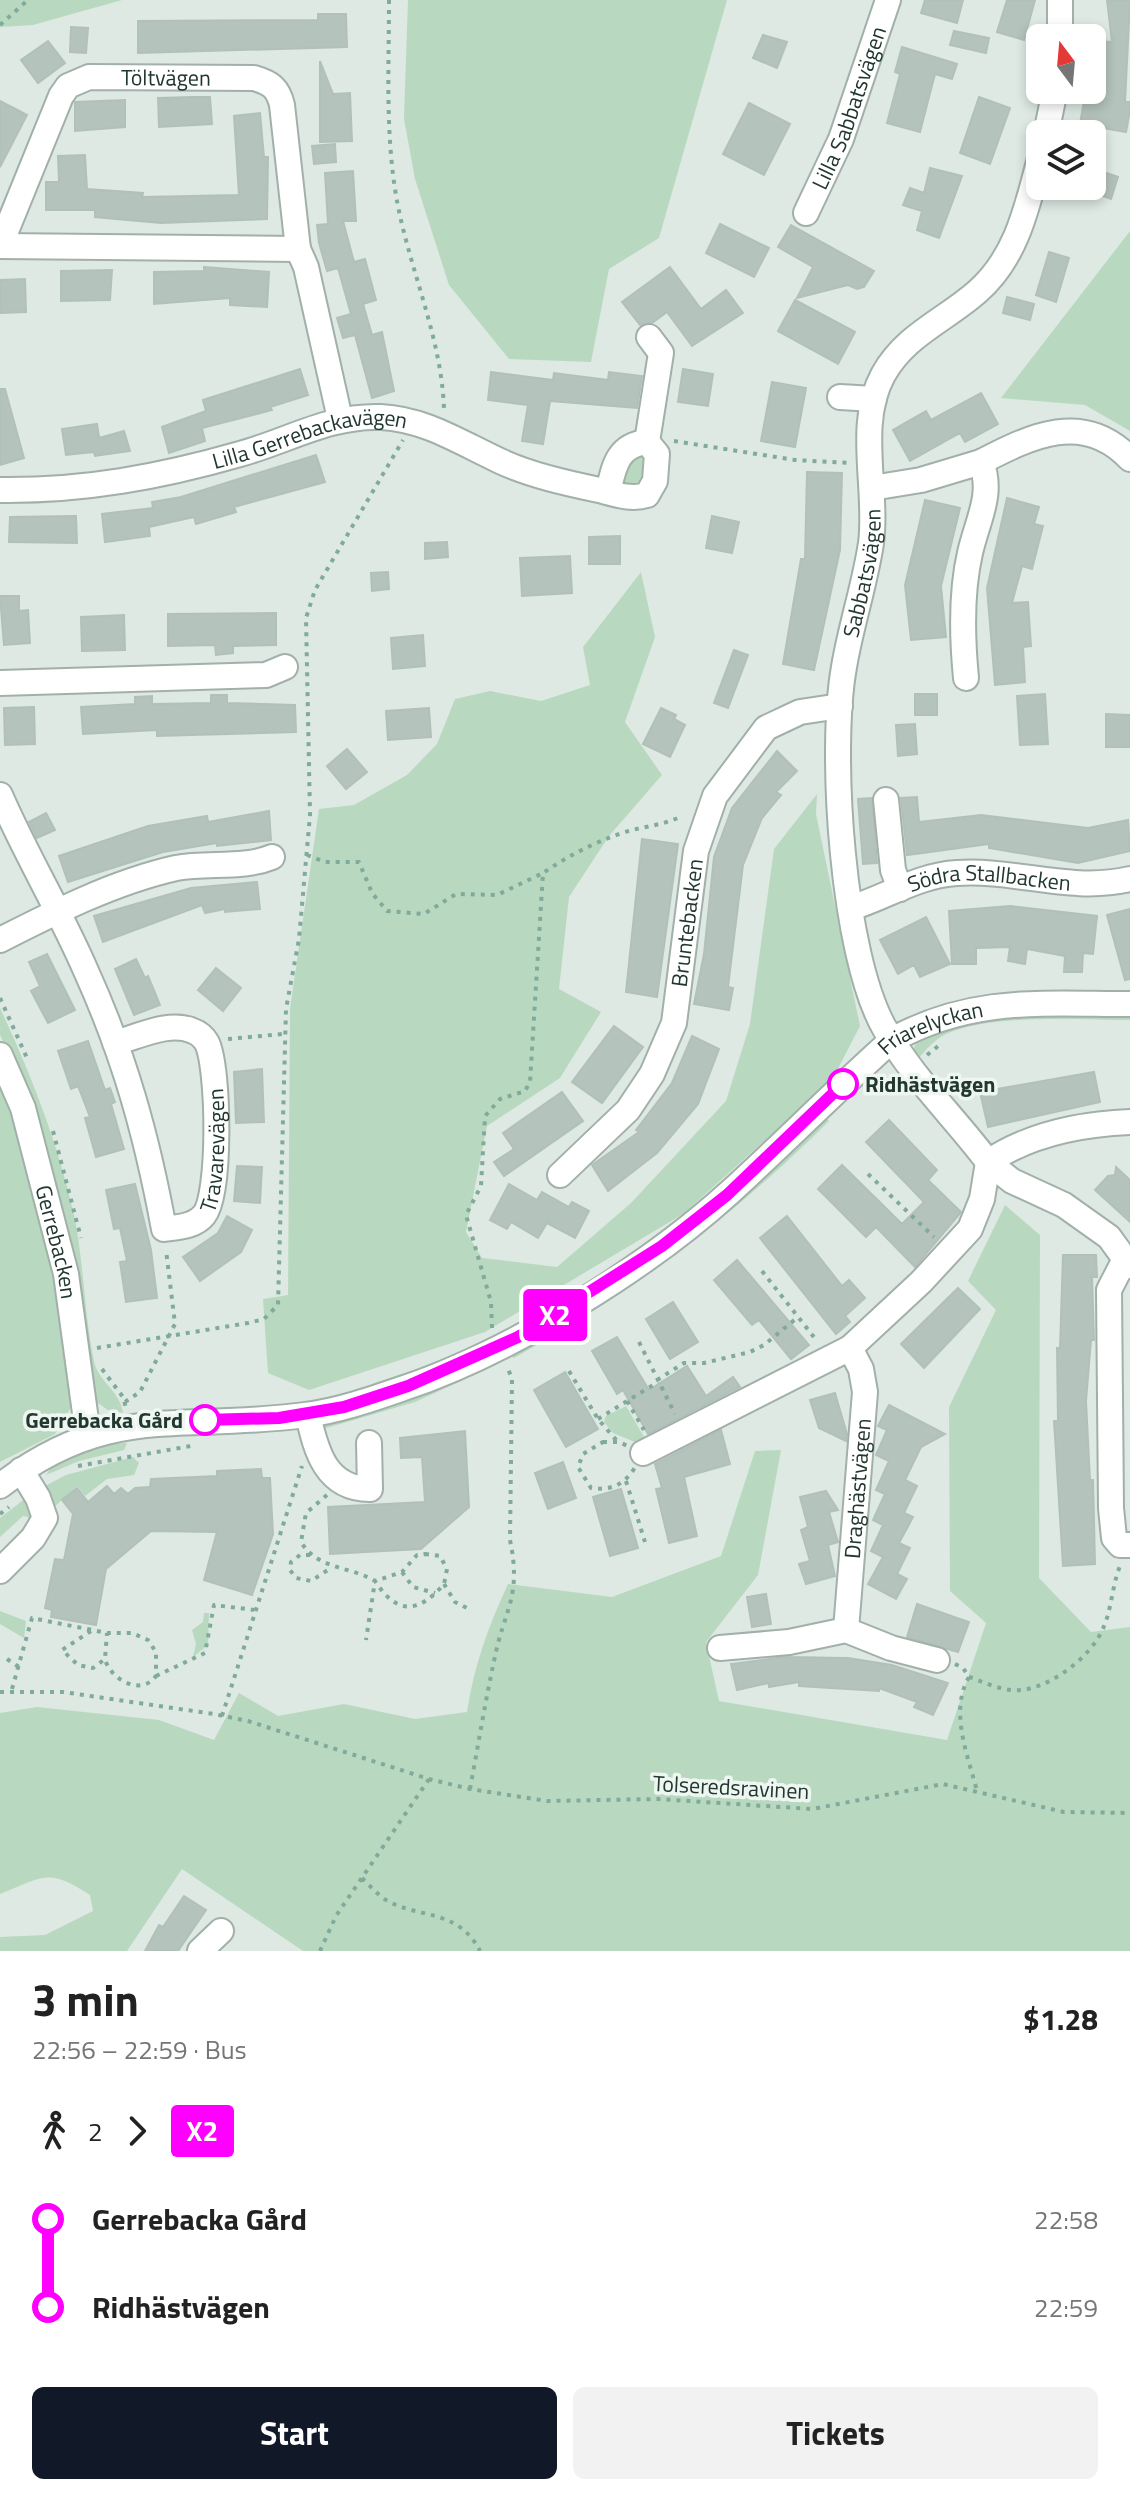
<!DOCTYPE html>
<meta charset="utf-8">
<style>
body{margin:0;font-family:"Titillium Web",sans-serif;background:#f2f2f2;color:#222;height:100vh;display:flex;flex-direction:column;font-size:30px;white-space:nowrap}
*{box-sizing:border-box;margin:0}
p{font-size:26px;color:#767676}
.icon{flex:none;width:44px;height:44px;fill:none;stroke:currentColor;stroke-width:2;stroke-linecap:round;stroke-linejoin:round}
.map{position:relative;height:1951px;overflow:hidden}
.panel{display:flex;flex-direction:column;background:#fff;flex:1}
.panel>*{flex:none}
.badge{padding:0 16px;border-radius:6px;font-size:28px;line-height:52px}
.needle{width:52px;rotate:344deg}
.tools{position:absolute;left:1026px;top:24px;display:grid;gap:16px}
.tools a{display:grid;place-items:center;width:80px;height:80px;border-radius:12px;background:#fff;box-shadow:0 4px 12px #0003;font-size:40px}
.map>.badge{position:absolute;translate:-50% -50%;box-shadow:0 0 0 4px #fff}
.legs{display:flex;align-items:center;gap:12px;height:88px;padding:0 32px;font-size:26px}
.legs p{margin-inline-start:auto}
.summary{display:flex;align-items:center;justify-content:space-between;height:136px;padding:0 32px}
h1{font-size:44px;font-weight:700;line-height:60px}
.primary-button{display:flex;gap:16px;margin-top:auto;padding:16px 32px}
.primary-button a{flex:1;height:92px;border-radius:12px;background:#111827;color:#fff;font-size:32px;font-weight:700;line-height:92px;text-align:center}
.primary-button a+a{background:#f2f2f2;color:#222}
ul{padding:0 32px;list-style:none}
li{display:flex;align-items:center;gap:28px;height:88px;font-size:30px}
li i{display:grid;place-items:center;width:12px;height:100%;margin:0 10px;background:currentColor}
li i::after{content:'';width:20px;height:20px;margin:-10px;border:6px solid;border-radius:50%;background:#fff}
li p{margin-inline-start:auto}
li:first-child i{background:linear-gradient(#0000 50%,currentColor 0)}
li:last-child i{background:linear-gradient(currentColor 50%,#0000 0)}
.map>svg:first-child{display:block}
</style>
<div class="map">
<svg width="1130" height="1951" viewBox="0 0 1130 1951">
<rect width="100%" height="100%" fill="#dee9e3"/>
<path fill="#b8d9bf" d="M0,0H122L33,25L0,27Z
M408,0H727L659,238L609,269L591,362L509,359L449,285L415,179L404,119Z
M1130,231V431L1085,405L1001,398Z
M643,449L651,462L640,488L623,486V464Z
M641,572L655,637L625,722L662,775L609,836L569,897L559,989L601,1012L560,1078L487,1126L466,1232L482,1258L557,1267L631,1203L726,1101L750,1024L774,849L817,794L816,814L860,1026L832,1080L683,1214L485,1332L309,1390L268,1373L263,1299L288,1295L290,1009L319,809L354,805L407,775L437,744L455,699L490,691L541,701L590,685L583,647Z
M0,1008C31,1074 58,1143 74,1215C84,1263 84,1313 94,1361C98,1382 120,1390 123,1413L108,1410L92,1399L9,1054L0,1035Z
M1130,1015V1020C1079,1020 990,1013 944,1035C933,1041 925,1051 917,1060L913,1051C921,1007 1093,1015 1130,1015Z
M0,1079L33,1172L55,1267L74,1402L55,1434L0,1462Z
M821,1113L829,1121C734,1216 631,1293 514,1358L510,1356Z
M1005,1205L1040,1235L1039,1578L1091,1632L1130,1627V1951H303L182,1869L127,1951H0V1937L45,1935L93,1911L90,1895C48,1867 43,1877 0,1894V1713L37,1707L159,1720L214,1740L239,1693L278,1716L344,1704L415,1719L467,1712C474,1666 488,1627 508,1584L612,1597L721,1556L755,1451L781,1450L758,1575L706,1642L719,1701L947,1740L986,1623L950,1591L949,1407L996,1310L968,1281Z
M500,1359L498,1364L415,1402L323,1429L321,1423Z
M626,1406L647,1442L642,1445L613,1433L604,1422L606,1416Z
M127,1443L124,1450L79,1461L46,1475C61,1452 101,1444 127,1443Z
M133,1457L139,1463L134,1475L107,1479L85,1496L77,1486L52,1509L45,1486L66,1475Z
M26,1498L33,1513L28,1527V1517L23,1516L0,1537V1518Z
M0,1611L26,1621L24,1638L0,1624Z
M209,1613L208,1645L193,1657L196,1644L192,1630L203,1622L204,1613Z"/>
<path fill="#b4c3bc" stroke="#b1c1ba" stroke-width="2" d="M925,0H963L957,23L921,13Z
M1007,0H1035L1024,40L997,32Z
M1107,0H1130L1125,102H1130V110L1126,132L1080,124L1085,95L1095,97L1098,41L1112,42Z
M318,14H346L347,47L138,53V21L318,20Z
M71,27L88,28L86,53L70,52Z
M954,31L989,38L986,53L950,45Z
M763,35L787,42L777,68L753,58Z
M48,41L65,63L38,83L21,60Z
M902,47L957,64L952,79L935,74L920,132L887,123L900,74L895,72Z
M320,61L333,94L350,93L352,141L320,142Z
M193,97H210L212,124L159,127L158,98Z
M979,97L1010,108L990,164L960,153Z
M125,100V127L75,131V102Z
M0,101L27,115L0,167Z
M749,103L790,124L764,175L723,154Z
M260,113L264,157H268L267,219L161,223L95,217V210H46V182H59L58,156L85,155L87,189L143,193L142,197L239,195L234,116Z
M335,144L336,162L314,164L312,146Z
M930,168L962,176L939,238L917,230L922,211L903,205L910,188L924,193Z
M1092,168L1118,177L1111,199L1092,192Z
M353,171L356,221H343L354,262L365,259L376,300L363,304L372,335L382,332L394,391L372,398L355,335L343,338L337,318L351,314L338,268L327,271L319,243L317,225L328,224L325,173Z
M720,224L769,248L754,277L706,253Z
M791,225L874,271L864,287L857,289L848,285L797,298L813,267L778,247Z
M1049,252L1069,258L1056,302L1036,295Z
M204,267L269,272L267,307L230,305V298L154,304V272L204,271Z
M670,267L701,309L726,290L743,313L692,346L667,312L652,323L640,325L622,302Z
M112,270L110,300L61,301V271Z
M25,279L26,312L0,313V280Z
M1007,297L1034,304L1030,320L1003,313Z
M795,300L855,332L838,364L778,331Z
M300,369L308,395L270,407L272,410L202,428L205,441L169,453L162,427L206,411L203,400Z
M683,369L713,374L708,406L678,402Z
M491,372L553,380L554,373L608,380L609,372L642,376L637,408L550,401L543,444L522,441L528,405L488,400Z
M772,382L806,388L795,447L761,441Z
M0,389H5L24,458L0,465Z
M981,393L998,424L965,442L960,433L910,461L893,430L926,411L931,420Z
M97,424L99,438L124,431L130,451L95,456L94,452L66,455L62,429Z
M316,455L325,482L234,507L236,512L196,524L194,517L149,527L150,536L105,542L102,514L153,508L152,502L181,497Z
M807,472L842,473L840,550L814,670L783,664L801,559H805Z
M1007,498L1039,507L1034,524L1043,526L1032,569L1022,566L1012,603L1028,602L1031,646L1023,647L1025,682L995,685L987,588Z
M925,500L960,508L941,586L946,637L911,640L905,585Z
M76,516L77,543L9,542L10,517Z
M712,516L739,522L732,553L706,548Z
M620,536V564H589V537Z
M447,542L448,557L425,559V543Z
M570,556L572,593L522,596L520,558Z
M388,572L389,589L372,591L371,573Z
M0,596H19V611L28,610L30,643L4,645Z
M276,613V645L233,646V653L216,655L215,645L168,646V614Z
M124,615L125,650L82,651L81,617Z
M423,635L425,666L393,669L391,638Z
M734,650L748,655L728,708L714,703Z
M915,694H937V715H915Z
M1045,694L1048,744L1020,745L1017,696Z
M211,695H227V703L295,705L296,732L157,736V730L83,734L81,707L135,704V697L152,696V704L211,703Z
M34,707L35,744L5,745L4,708Z
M429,708L431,737L388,740L386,711Z
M661,708L676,715L674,719L685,725L670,757L643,744Z
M1106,714L1130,715V747H1106Z
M915,724L917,754L898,756L896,725Z
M347,749L367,772L346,789L327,766Z
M777,751L797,771L776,792L781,795L762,818L743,865L728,987L733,988L729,1010L694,1004L704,954L714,857L732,808Z
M917,797L919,822L981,815L1088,828L1128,820L1130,851L1078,863L989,848V844L907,855L901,798Z
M872,798L877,863L863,864L858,799Z
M269,811L271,840L217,846V843L163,852L68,882L59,856L148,826L207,816L208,822Z
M46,813L55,830L37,838L29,822Z
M642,839L678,844L657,997L626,992Z
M257,882L260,909L225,912V909L205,913L202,905L103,942L94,916L191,888Z
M1010,906L1097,916L1093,954L1083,953L1082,972H1064L1065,956L1027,949L1025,964L1008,961L1010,947L976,948V964H952L949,911Z
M1130,909V979L1125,980L1107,915Z
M926,917L950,964L920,977L914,965L898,974L880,940Z
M47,954L75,1010L48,1023L31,991L40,986L29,962Z
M136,959L145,978L148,976L160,1005L134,1015L115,969Z
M216,968L241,988L223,1011L198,990Z
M614,1026L643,1047L602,1103L572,1082Z
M692,1036L719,1049L698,1104L657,1153L608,1191L592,1165L639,1132L636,1130L672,1083Z
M88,1041L105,1090L110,1088L115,1102L111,1104L124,1149L96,1157L85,1118L90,1117L78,1086L71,1089L58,1051Z
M262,1069L264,1122L236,1123L234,1072Z
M1094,1072L1100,1102L988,1127L980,1092Z
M562,1092L583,1121L504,1176L494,1162L514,1149L503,1133Z
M889,1120L937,1170L928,1180L961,1212L915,1267L876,1227L866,1237L818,1189L842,1165L902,1224L924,1202L866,1142Z
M237,1166L262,1167L260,1203L234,1201Z
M1116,1167L1130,1180V1222L1095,1190L1108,1176L1115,1175Z
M135,1184L151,1250L157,1298L126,1302L120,1262L127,1261L120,1228L114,1229L106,1190Z
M509,1184L537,1200L542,1192L569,1207L572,1202L589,1211L575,1238L547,1223L538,1238L511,1222L507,1229L490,1220Z
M227,1216L252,1230L241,1252L200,1281L183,1257L218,1233Z
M787,1216L842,1286L849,1280L865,1298L845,1316L850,1322L836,1334L760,1238Z
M1063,1255H1096L1097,1277H1092L1094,1340H1091L1086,1401L1090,1480H1093L1095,1564L1063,1566L1054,1421H1058L1057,1348H1060Z
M737,1260L809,1345L791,1359L759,1320L752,1325L714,1280Z
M958,1288L980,1309L924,1368L901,1344Z
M673,1302L698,1342L670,1359L646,1319Z
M617,1337L649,1390L687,1366L706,1396L733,1377L740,1387L648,1434L623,1390L617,1394L592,1351Z
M565,1372L598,1429L566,1447L534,1390Z
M835,1393L847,1434L846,1441L819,1428L810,1400Z
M889,1405L945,1434L921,1447L905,1480L917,1486L904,1513L913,1517L899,1543L910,1548L897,1574L907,1579L896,1599L868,1584L883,1557L871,1551L883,1525L873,1520L885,1494L876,1490L889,1461L876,1455L887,1430L878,1426Z
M721,1430L730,1464L684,1477L697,1536L669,1543L656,1489L662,1488L655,1464Z
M465,1431L469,1507L421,1549L330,1554L328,1507L425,1502L422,1457L401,1458L400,1438Z
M563,1462L576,1498L548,1509L535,1473Z
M261,1469L262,1478H270L273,1534L252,1595L204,1580L217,1532L151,1531L106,1569L96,1625L51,1617L52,1610L45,1608L55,1559L64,1560L73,1514L62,1500L77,1488L88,1502L107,1486L114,1494L121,1488L128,1494L135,1488L150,1487L151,1479L217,1476V1471Z
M621,1489L638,1548L610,1556L593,1497Z
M826,1491L838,1510L829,1512L838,1542L828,1545L835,1576L806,1584L799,1564L810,1561L801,1530L808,1527L800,1497Z
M766,1594L771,1624L752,1627L747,1597Z
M917,1604L969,1622L958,1652L907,1637Z
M784,1657L848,1658L892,1665L948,1683L933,1715L914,1707L917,1702L879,1688V1691L799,1686V1682L769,1687V1683L737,1690L731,1664Z
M184,1896L206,1910L178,1951H145L159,1925L163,1927Z"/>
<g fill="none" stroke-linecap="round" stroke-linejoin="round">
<g stroke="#a2b0aa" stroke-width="28">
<g id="minor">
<path d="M1060,38V0"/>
<path d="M1046,134L1055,90"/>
<path id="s1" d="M806,213L841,139L888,0"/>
<path id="s2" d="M0,246L61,96L68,86L89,77L254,78C271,83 278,88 282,105L298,249L306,267L340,419"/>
<path d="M0,246L298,249"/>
<path d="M840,397L874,399"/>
<path d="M647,442L661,353L649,337"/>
<path d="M981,462C1031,436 1084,410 1130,459"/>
<path d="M872,488L921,480L981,462C994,494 977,521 970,553C961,592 962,637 966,678"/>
<path id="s3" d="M0,490C83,491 160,477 240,454C288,441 329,415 381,417C425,419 461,443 500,461C530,475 566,483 599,490C614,494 631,500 647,495L655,481L657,454L647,442C617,445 614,467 608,492"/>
<path d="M0,683L266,675L285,667"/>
<path id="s4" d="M0,795C26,855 60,911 86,971C125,1057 147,1137 164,1229C177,1227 194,1227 204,1215C221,1194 219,1068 207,1043C204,1038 199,1033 193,1031C171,1020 137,1037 115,1043"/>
<path d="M886,800L893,870L900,889"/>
<path id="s5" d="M851,908C886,897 919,875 957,873C1015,869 1071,893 1130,879"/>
<path d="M0,940C55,912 114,882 176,868C208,862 243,869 272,857"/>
<path id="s6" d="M0,1055L23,1108L66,1274L88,1435"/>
<path d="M1130,1122C1080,1124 1030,1134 988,1162L1012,1181L1064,1205L1109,1237L1130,1266"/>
<path id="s7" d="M560,1175L628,1110L652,1074L674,1023L696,851L715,796L766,728L800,712L840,706"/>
<path d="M1124,1261L1109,1290L1111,1508L1114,1538L1120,1545H1130"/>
<path d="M308,1415C316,1451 326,1489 370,1489L369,1443"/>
<path id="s8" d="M643,1453L850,1348L921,1282L970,1229L982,1199L988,1162C955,1118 912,1077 885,1029C842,955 829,751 844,667C851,625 865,584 871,543C878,490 856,424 883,375C905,335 944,321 977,292C1017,257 1027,207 1040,158"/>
<path id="s9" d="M0,1486C110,1401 181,1432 305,1415C338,1411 372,1399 404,1388C511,1352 645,1269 729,1193C784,1143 836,1090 892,1040C972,996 1042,1004 1130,1004"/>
<path d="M0,1571L33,1538L45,1518L38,1498L21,1470"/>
<path id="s10" d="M846,1630L865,1392L861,1369L850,1348"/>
<path d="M720,1648L789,1642L846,1630L891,1648L937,1660"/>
<path d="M200,1951L221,1931"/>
</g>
</g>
<path stroke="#80aa9b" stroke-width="4" stroke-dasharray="4 6" stroke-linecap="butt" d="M389,0C389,67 385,135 397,201C410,271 442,339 444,410
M0,25L28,0
M674,441L795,460L851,463
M307,855L325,862H359L372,893L387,911L424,914L456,894L497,895L543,873
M0,998L27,1058
M228,1039L283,1034
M927,1055L942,1043
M53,1131L81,1238
M868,1174L934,1237
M762,1271L817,1341
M492,1328L491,1302L466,1215L481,1186L485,1116L500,1099L525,1091L530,1082L543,873C568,856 593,843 622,833C643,826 662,826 682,816
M639,1342L675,1414
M97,1348L248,1323L264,1319L278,1305L286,1009L299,939L310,815L306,618L315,590L403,440
M102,1369L123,1397L126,1408
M569,1371L598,1419L617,1441
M657,1380L684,1363H704L750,1352L764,1345L798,1317
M627,1401L644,1430
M125,1402L140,1392L175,1324L166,1250
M598,1419L658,1382
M603,1442H619L643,1453C631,1477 620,1492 591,1488L578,1467L583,1454Z
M78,1466L191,1446
M626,1481L645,1542
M327,1495L306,1513L301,1542C318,1570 350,1566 375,1581L366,1640
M0,1514L9,1507
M425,1554L440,1556L447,1569L444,1584C418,1614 397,1615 375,1581L402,1572L417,1555Z
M310,1555H300L291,1562L290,1570L296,1578L311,1581L331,1568
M402,1572L413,1587L435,1593
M444,1584L455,1602L467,1608
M91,1631L62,1650L78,1665L93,1668L105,1659L107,1633
M7,1659L19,1667
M955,1664L963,1668L969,1677C949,1711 968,1756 977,1791
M156,1676L205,1653L214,1605L254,1610
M969,1677C982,1681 997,1689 1011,1690C1044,1694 1093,1657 1104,1626C1112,1607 1112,1586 1120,1566
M12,1689L32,1618L107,1633H132L148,1640L156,1652V1676C141,1697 110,1679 105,1659
M0,1692H63L214,1714L248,1721L429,1779L470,1789L547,1801L658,1799L812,1809L943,1784L1064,1812L1130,1813
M222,1716L302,1466
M470,1789C478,1746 485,1703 494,1661C504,1609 522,1598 510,1540L512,1379L507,1366
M362,1878C370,1886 377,1894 386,1900C418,1919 458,1908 480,1951
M320,1951L336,1916L429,1779"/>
<use href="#minor" stroke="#fff" stroke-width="24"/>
</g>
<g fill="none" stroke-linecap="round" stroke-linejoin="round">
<g stroke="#fff" stroke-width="18">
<path id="line-1" d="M205,1420L279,1418L344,1407L408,1386L518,1337L662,1246L727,1195L843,1084"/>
</g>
<use href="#line-1" stroke="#f0f" stroke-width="12"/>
</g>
<g fill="#fff" stroke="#f0f" stroke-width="4">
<circle cx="843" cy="1084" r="14"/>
<circle cx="205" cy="1420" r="14"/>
</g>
<g text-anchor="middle" stroke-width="7" stroke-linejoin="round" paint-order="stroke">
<g font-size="22" fill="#213730" stroke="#eef6f1">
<text dy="8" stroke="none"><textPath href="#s2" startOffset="274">Töltvägen</textPath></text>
<text dy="8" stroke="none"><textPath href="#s1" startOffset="114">Lilla Sabbatsvägen</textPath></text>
<text dy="8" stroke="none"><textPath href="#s3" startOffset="316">Lilla Gerrebackavägen</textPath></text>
<text dy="8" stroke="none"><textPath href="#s8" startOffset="1104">Sabbatsvägen</textPath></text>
<text dy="8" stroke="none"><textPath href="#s5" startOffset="144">Södra Stallbacken</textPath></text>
<text dy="8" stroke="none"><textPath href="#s7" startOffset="294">Bruntebacken</textPath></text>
<text dy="8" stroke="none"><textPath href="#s9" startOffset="1068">Friarelyckan</textPath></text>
<text dy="8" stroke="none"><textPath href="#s4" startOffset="576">Travarevägen</textPath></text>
<text dy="8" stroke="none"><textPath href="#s6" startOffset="196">Gerrebacken</textPath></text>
<text dy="8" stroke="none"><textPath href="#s10" startOffset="142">Draghästvägen</textPath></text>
<text transform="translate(731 1787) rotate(3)" y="8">Tolseredsravinen</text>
</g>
<g font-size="22" font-weight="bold" fill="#213730" stroke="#eef6f1" text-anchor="start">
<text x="865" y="1092">Ridhästvägen</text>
<text x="183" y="1428" text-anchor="end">Gerrebacka Gård</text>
</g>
</g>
</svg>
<div class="tools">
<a><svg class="needle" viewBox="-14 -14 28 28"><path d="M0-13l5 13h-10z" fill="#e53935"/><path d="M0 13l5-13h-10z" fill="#767676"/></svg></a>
<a><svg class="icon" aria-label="layers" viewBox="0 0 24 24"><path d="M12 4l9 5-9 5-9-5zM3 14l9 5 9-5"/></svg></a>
</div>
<b class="badge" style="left:555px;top:1315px;background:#f0f;color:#fff">X2</b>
</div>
<section class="panel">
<div class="summary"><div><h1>3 min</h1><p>22:56 – 22:59 · Bus</p></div><b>$1.28</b></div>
<div class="legs"><svg class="icon" aria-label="walk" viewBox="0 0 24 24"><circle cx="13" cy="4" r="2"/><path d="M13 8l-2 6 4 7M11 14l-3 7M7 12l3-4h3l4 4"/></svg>2<svg class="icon" aria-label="forward" viewBox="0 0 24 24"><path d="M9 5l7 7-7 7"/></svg><b class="badge" style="background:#f0f;color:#fff">X2</b></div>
<ul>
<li><i style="color:#f0f"></i><b>Gerrebacka Gård</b><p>22:58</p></li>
<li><i style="color:#f0f"></i><b>Ridhästvägen</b><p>22:59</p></li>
</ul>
<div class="primary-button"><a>Start</a><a>Tickets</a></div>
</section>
